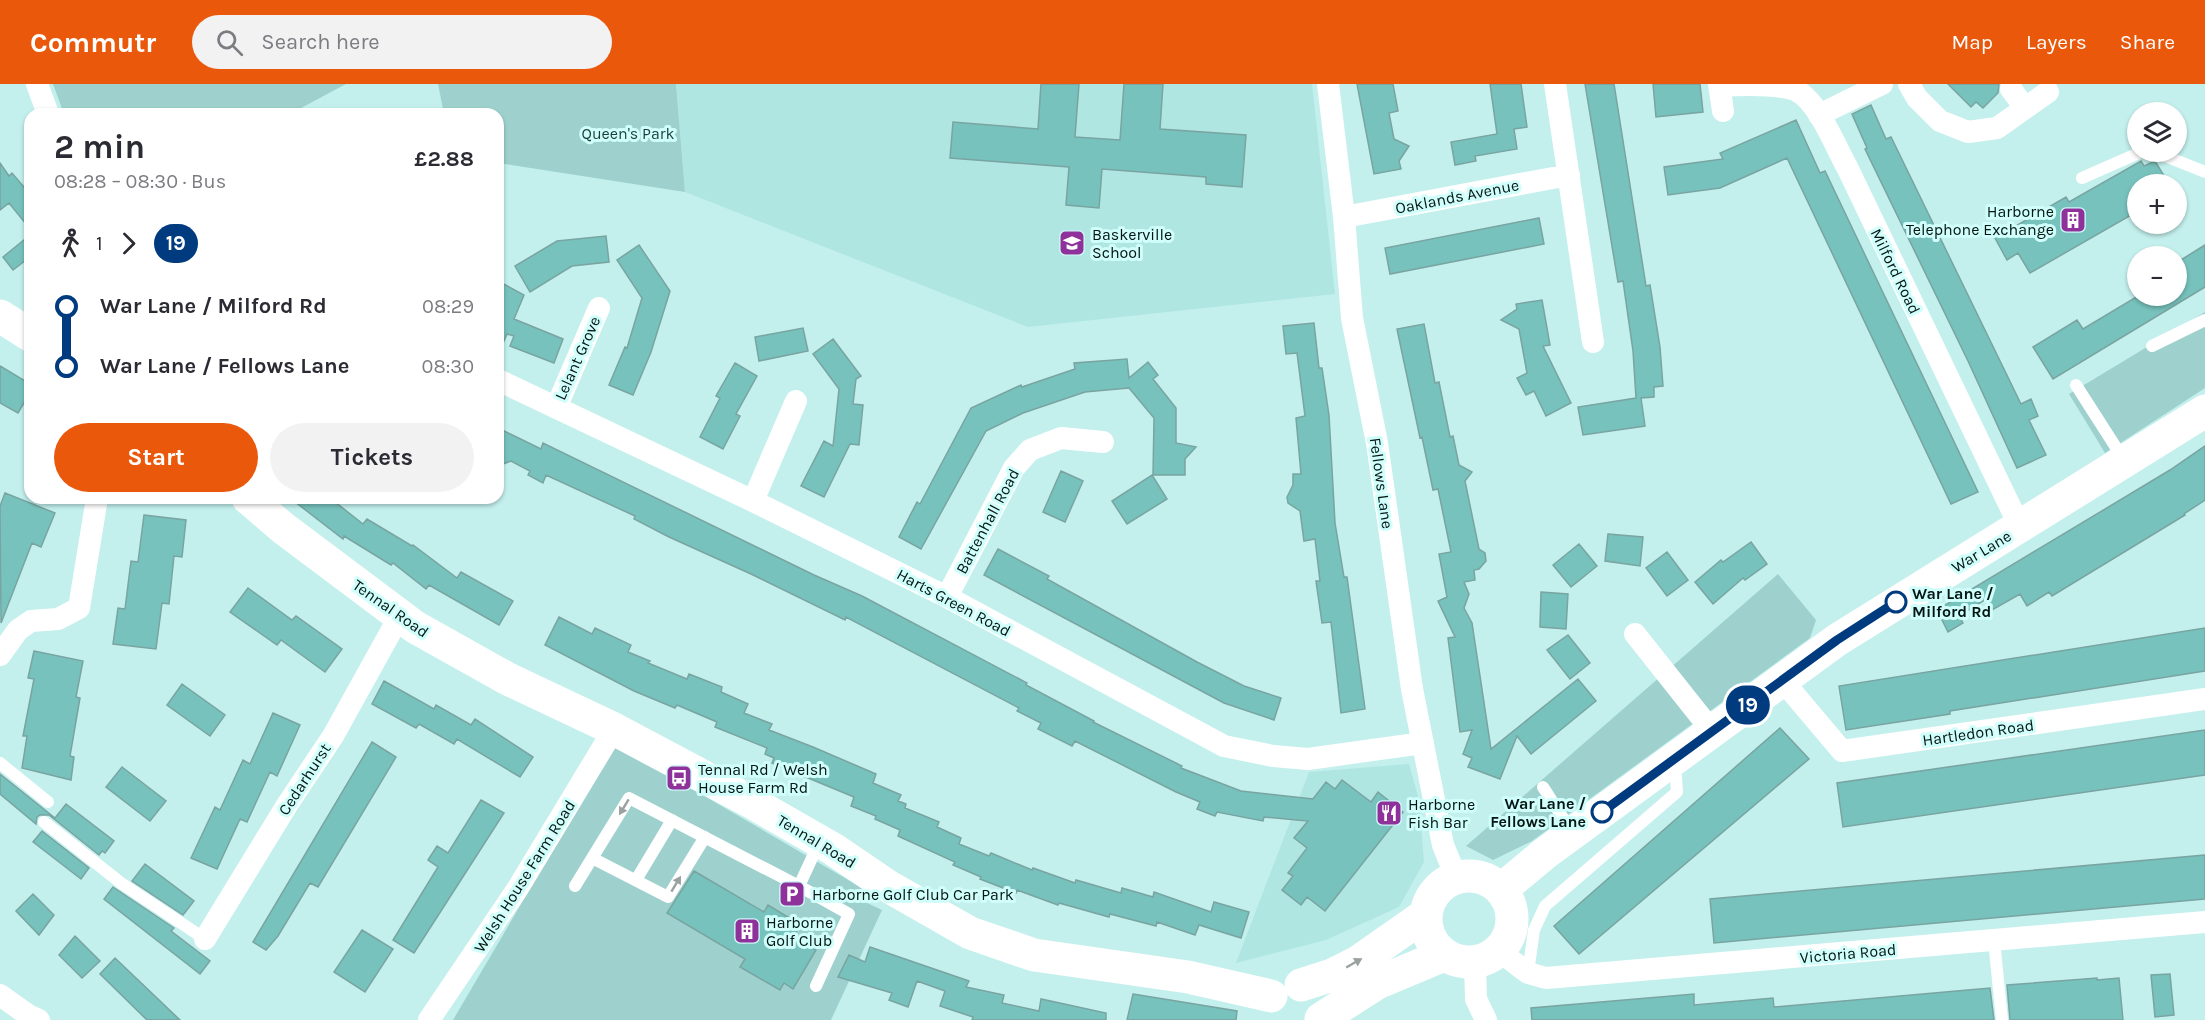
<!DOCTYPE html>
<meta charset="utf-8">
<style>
body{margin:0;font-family:Karla,sans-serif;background:#f2f2f3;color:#2b2b33;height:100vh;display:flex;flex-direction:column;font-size:22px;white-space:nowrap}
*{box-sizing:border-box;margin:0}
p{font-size:20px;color:#7c7c81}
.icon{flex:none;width:33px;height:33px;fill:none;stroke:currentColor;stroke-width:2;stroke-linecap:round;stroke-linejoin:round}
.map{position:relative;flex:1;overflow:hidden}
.sheet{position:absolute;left:24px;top:24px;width:480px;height:396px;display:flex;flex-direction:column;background:#fff;border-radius:18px;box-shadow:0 2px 4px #0004}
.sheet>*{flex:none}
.badge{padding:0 12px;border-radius:20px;font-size:21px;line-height:39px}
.fabs{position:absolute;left:2127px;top:18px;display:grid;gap:12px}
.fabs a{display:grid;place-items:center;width:60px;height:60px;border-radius:50%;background:#fff;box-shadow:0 2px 4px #0004;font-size:30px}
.map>.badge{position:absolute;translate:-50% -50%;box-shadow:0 0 0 3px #fff}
.legs{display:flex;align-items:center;gap:9px;height:66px;padding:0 30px;font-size:20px}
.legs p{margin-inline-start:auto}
.headline{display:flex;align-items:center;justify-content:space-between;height:102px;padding:0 30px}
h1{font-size:33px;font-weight:700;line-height:45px}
.cta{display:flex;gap:12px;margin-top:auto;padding:12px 30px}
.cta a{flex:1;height:69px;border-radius:36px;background:#ea580c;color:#fff;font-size:24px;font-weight:700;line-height:69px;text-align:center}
.cta a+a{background:#f2f2f3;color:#2b2b33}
ul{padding:0 30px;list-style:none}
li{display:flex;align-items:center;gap:21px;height:60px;font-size:22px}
li i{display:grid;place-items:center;width:9px;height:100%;margin:0 8px;background:currentColor}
li i::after{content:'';width:15px;height:15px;margin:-8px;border:4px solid;border-radius:50%;background:#fff}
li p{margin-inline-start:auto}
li:first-child i{background:linear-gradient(#0000 50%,currentColor 0)}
li:last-child i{background:linear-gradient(currentColor 50%,#0000 0)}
header{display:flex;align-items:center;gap:36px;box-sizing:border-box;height:84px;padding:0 30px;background:#ea580c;color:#fff}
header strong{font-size:28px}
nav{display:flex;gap:33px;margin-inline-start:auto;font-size:21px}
.search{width:420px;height:54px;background:#f2f2f3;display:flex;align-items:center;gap:15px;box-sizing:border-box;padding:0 21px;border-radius:33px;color:#7c7c81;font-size:22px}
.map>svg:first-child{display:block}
</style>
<header>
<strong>Commutr</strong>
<div class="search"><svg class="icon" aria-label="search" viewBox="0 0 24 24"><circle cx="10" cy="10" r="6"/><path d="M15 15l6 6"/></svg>Search here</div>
<nav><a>Map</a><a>Layers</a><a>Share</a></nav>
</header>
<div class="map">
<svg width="2205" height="936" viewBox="0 0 2205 936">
<rect width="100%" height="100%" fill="#c3f0ed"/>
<path fill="#b0e6e2" d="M676,0H1312L1335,210L1028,243L685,108Z
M1409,680L1419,716L1424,778L1399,823L1326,856L1236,879L1309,688Z"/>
<path fill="#9ed1cd" d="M53,0H346L290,30H64Z
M438,0H676L685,108L498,79V30H444Z
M2205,228V304L2105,369L2069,310Z
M1778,490L1816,536L1810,554L1532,757L1493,776L1466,762Z
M615,660L869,808L865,818L882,826L831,936H453Z"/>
<path fill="#77c2bd" stroke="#79a4a1" stroke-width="1.5" d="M1041,0H1079L1075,53L1120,56L1124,0H1163L1160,45L1246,51L1242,103L1206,100V93L1102,85L1099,124L1066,121L1069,83L950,74L953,38L1038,45Z
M1357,0H1393L1398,27L1389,29L1394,55L1409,62L1399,77L1401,85L1374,90Z
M1490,0H1521L1527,43L1514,45L1517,65L1475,72L1476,77L1455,81L1451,58L1497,50Z
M1585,0H1614L1646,202L1650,201L1660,263L1663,302L1654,303V313L1641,314L1645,342L1583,351L1578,323L1636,314L1633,267L1623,197L1618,198Z
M1653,0H1700L1703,28L1656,33Z
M1948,0H1999L1998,9L1983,24L1976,18L1971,23Z
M1871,21L1886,55L1891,53L2021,320L2031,315L2038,332L2029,336L2046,371L2017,384L1968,277L1865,65L1867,64L1852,30Z
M1796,36L1820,89L1825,87L1978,408L1951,420L1787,74L1720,104L1668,111L1664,83L1723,75L1720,69Z
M2141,77L2144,82L2155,77L2169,100H2138V127L2030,189L2018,169L2007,176L1995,154L2066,113L2069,118Z
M0,79L9,92L12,89L30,110V145L9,119L0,126Z
M1539,134L1544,160L1390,190L1385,164Z
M30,151V173L13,186L3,173Z
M606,152L609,178L572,182L530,208L515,182L557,157Z
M639,161L670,207L651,268L633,311L609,301L625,263L627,264L642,214L617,176Z
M2205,161V203L2053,295L2033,263L2077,236L2083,245L2138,212H2176V179Z
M498,197L524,211L514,235L563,255L554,279L510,262L514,252L507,250L498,271Z
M1542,216L1550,261L1543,262L1571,319L1546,332L1534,307L1526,311L1517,294L1527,289L1519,245L1501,236L1517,225L1516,220Z
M1314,239L1319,284H1322L1329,331L1335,439L1344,493H1347L1365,625L1341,629L1331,538L1322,539L1316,497H1320L1315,455L1304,457L1300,427L1288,419L1287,413L1293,401V390H1301L1296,334L1305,332L1297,269L1286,270L1283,242Z
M1424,240L1435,299L1439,298L1450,353L1453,352L1459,381L1472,388L1465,397L1479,465L1485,469L1486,477L1479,485L1474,486L1475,496L1464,498L1469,510L1464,524L1472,539L1491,665L1578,595L1596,617L1531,670L1517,652L1500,695L1468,683L1472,674L1463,670L1472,646L1460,648L1448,554L1455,553L1438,517L1447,513L1439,470L1451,468L1438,405L1433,406L1422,353L1420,354L1397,245Z
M803,244L808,267L759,277L755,253Z
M833,255L861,292L856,295L853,320L863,321L859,361L850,360L824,413L801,402L824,357L833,362L839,305L813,270Z
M1127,275L1129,294L1148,278L1158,291L1153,295L1176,324V359L1196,363L1185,375V391H1153L1154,334L1129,304L1085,308L1023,329L986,347L921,465L899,453L917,418L920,420L971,324L1021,301L1022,303L1075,285L1074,279Z
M735,279L757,292L736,330L740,332L723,365L700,353L720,314L716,312Z
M0,282L30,300V309L18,329L0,319Z
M498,344L541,365L543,359L814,491L862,512L1027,599L1026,601L1094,637L1093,638L1182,682L1181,684L1241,707L1313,715L1326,698L1335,705L1342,696L1371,718L1378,708L1403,728L1325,827L1307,813L1301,821L1282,806L1293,792L1288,789L1307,764L1294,754L1308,737L1264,733L1263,737L1217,728L1215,732L1197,725L1200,718L1176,708L1075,657L1072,662L1038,645L1041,639L1017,627L1019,624L846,533L845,536L751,490L669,453L634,435L635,432L546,391L543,399L528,391L530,387L511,377L498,382Z
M2205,362V416L2184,430L2185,431L2052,512L2049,508L2027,522L2020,510L1992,526L1986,515L1959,532L1963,539L1948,548L1937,526L2170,386Z
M1061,387L1083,397L1065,438L1043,428Z
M1152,391L1167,415L1127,440L1112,417Z
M5,409L55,429L41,463L32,459L1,539L0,422Z
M290,414H330L363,440L367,435L412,462L413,461L457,494L461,488L513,517L499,541L429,501L426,505L393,479L391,481L344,452L343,455Z
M144,431L186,436L182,473L174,472L169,520L162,519L156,565L113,560L118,524L125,525L131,477L138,478Z
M1608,450L1643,453L1640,482L1605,477Z
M1751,458L1767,480L1745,496L1743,494L1713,520L1695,498L1721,476L1723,478Z
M1579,460L1597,482L1571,503L1553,481Z
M998,465L1049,492L1047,495L1197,578L1244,602L1281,614L1274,636L1224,619L984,491Z
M1667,468L1688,496L1667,512L1646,484Z
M248,504L292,536L296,532L342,565L325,588L281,556L277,561L230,528Z
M1541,508L1568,510L1566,545L1540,543Z
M559,533L592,550L595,544L631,561L628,568L650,577L648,579L687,595L689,590L722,603L721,608L748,620L744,629L772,640L769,646L813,663L876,690L873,699L901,711L898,717L906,720L905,724L939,738L937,743L961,754L959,760L989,772L991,769L1032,786L1033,784L1075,799L1076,796L1121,809L1122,804L1153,813L1154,808L1211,828L1214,818L1249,828L1241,854L1199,841L1195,851L1157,838L1156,842L1110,830L1109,833L1059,819L1058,821L1017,806L1016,809L980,795L981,793L953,781L955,778L898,752L900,746L875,735L876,732L851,722L854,713L772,679L774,674L765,670L767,664L715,643L717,638L677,621L675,624L634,607L545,561Z
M2205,544V587L1950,627V630L1846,646L1839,602Z
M1568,551L1590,579L1570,595L1547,566Z
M34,567L83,577L76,613L80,614L70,672L74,673L71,696L22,684L27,652H23L34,595L28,594Z
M384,597L434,625L436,621L471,641L475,635L533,673L520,693L457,655L454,660L419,640L416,644L372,620Z
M182,600L225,631L210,652L167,621Z
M273,629L300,641L277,692L270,688L247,738L240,735L217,785L191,774L215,723L220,726L243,676L250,680Z
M1780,644L1809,675L1579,870L1554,842Z
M2205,646V691L1843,743L1837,699Z
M372,658L396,673L318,803L310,799L278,852L266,866L253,858Z
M122,683L166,717L150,737L106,703Z
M0,690L55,734L66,720L114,757L105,769L102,767L99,771L49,731H40L37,733L36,740L0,710Z
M481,716L504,729L414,869L393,856L438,783L428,776L437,762L448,769Z
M42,747L89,784L81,795L33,758Z
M2205,771V815L1714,859L1710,815Z
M145,780L194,817L183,831L132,797Z
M694,787L764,828L768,821L801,841L793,853L816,866L793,905L784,899L780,906L740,883L745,875L667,829Z
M113,803L174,844L171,847L210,877L200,890L104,815Z
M33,810L54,831L39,851L16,827Z
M362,846L393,865L365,908L334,888Z
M75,852L100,877L82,894L59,871Z
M870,863L969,897L966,903L1004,911L1002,919L1039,927L1041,915L1106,929V936H972L973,933L940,922L945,907L917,897L908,923L889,916L892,909L838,893L849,871L865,878Z
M115,874L180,936H147L100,890Z
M2170,890L2174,931L2155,933L2151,891Z
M2097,894V896L2119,894L2123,936H2010L2007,901Z
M1990,904L1994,936H1532L1531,924L1694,910V921L1773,914L1774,923Z
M1133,910L1237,927L1236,936H1127Z"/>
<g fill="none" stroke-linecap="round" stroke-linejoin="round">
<path stroke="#fff" stroke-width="12" d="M2155,68L2205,88
M2082,94L2141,68
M2152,262L2205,236
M2076,301L2124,376
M0,679L48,718
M1543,703L1572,748
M44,738L121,799L205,855
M592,774L668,813L705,753
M636,796L672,736
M575,802L629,714L799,802L819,759
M799,802L849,830L816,902
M1994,856L2002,936
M1528,889L1534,846L1545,822L1677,708L1675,680"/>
<path stroke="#fff" stroke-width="22" d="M37,0L48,30
M1328,0L1344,133L1352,234L1377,359L1412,605L1443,761L1456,793
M1555,0L1593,258
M1719,0L1723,27
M1909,0L1917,14L1940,37L1968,48L1997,44L2048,8
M1720,2C1739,1 1778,0 1795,6C1818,16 1835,62 1847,83L2020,443
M2011,5L2025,24
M1819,31L1882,0
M1344,133L1569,91
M498,296L753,417L947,513L1224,662L1273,672L1308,675L1423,659
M556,324L599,224
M753,417L796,317
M947,513L1014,384L1030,366L1061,354L1103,358
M1635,550L1712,647
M0,571L18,546L31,537L58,535L79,524L97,414
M1783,597L1842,667L2205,615
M205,855L287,721L333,652L399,533
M1499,867L1528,889L1546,894L2205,838
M1475,879L1476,915L1486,936
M0,911L28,931L39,936
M429,936L518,804L614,645"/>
<path stroke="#fff" stroke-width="33" d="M0,232L30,251
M248,414L283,444L415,543L508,595L614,645L753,719L833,765L886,801L970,849L1034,871L1188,893L1271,912
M1426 835a43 43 0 1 1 86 0a43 43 0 1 1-86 0Z
M1501,806L1544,770L1837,556L2205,327
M1301,901L1332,891L1358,878L1425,831
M1321,935L1377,899L1444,871"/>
</g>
<defs><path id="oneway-solid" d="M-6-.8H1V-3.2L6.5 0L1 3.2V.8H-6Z" transform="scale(1.5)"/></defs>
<g fill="#9ba1a1">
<use href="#oneway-solid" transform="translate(624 723) rotate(121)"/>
<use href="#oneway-solid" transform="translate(676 800) rotate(-59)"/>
<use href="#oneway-solid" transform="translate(1354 879) rotate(-30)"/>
</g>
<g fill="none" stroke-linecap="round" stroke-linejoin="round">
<g stroke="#fff" stroke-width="14">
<path id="line-1" d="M1602,728L1837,556L1896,518"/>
</g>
<use href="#line-1" stroke="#003b80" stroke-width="9"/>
</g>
<defs>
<g id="building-square" transform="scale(1.35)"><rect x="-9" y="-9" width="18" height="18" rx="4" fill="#8f319b" stroke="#d0fefa"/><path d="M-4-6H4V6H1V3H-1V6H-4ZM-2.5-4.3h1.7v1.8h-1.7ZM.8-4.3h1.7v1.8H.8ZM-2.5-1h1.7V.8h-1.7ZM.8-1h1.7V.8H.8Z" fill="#fff"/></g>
<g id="school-square" transform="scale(1.35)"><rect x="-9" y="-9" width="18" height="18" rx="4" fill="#8f319b" stroke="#d0fefa"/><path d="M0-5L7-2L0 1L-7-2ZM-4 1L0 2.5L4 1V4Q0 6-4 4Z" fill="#fff"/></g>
<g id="bus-square" transform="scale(1.35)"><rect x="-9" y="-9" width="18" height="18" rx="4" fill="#8f319b" stroke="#d0fefa"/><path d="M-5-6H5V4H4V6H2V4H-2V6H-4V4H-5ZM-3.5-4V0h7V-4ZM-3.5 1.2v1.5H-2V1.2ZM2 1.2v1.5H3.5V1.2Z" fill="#fff"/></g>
<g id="restaurant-square" transform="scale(1.35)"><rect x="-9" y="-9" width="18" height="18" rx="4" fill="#8f319b" stroke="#d0fefa"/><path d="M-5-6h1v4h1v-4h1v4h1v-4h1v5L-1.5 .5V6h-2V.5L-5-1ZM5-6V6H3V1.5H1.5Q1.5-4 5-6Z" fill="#fff"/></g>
<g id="parking-square" transform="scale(1.35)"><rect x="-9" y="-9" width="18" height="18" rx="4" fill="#8f319b" stroke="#d0fefa"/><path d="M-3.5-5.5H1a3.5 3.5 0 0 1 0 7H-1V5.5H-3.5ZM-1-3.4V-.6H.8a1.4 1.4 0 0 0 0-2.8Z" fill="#fff"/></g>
</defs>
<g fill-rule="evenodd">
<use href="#building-square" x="2073" y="136"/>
<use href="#school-square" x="1072" y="159"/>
<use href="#bus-square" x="679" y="694"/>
<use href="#restaurant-square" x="1389" y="729"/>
<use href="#parking-square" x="792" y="810"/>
<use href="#building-square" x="747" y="847"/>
</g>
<g fill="#fff" stroke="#003b80" stroke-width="3">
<circle cx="1896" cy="518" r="10"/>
<circle cx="1602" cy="728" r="10"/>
</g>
<g text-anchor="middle" stroke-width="6" stroke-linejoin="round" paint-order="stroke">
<g font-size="16" fill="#193e3c" stroke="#d0fefa">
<text x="628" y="55">Queen's Park</text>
</g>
<g font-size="16" fill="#041514" stroke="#d0fefa">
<text transform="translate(1457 112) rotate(-11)" y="6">Oaklands Avenue</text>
<text transform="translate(1896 187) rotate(64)" y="6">Milford Road</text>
<text transform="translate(577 274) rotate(-66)" y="6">Lelant Grove</text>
<text transform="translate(1382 399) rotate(82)" y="6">Fellows Lane</text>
<text transform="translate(987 437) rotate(-62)" y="6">Battenhall Road</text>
<text transform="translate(1981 467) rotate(-31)" y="6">War Lane</text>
<text transform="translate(954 518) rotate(28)" y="6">Harts Green Road</text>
<text transform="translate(391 524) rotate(35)" y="6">Tennal Road</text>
<text transform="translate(1978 648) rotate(-8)" y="6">Hartledon Road</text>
<text transform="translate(304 695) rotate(-57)" y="6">Cedarhurst</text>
<text transform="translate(817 757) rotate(31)" y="6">Tennal Road</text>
<text transform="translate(524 792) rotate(-58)" y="6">Welsh House Farm Road</text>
<text transform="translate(1848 869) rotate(-5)" y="6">Victoria Road</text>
</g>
<g font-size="16" fill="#041514" stroke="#d0fefa" text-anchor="start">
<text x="2054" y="133" text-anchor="end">Harborne<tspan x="2054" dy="18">Telephone Exchange</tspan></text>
<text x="1092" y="156">Baskerville<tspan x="1092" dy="18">School</tspan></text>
<text x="698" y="691">Tennal Rd / Welsh<tspan x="698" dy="18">House Farm Rd</tspan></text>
<text x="1408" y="726">Harborne<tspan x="1408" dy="18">Fish Bar</tspan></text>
<text x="812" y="816">Harborne Golf Club Car Park</text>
<text x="766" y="844">Harborne<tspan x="766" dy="18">Golf Club</tspan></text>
</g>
<g font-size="16" font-weight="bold" fill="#041514" stroke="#d0fefa" text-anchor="start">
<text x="1912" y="515">War Lane /<tspan x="1912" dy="18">Milford Rd</tspan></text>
<text x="1586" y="725" text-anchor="end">War Lane /<tspan x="1586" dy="18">Fellows Lane</tspan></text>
</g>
</g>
</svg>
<div class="fabs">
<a><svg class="icon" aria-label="layers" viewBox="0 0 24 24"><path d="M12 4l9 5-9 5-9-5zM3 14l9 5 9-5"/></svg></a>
<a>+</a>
<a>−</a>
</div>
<b class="badge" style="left:1748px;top:621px;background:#003b80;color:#fff">19</b>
<section class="sheet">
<div class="headline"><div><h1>2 min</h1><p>08:28 – 08:30 · Bus</p></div><b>£2.88</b></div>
<div class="legs"><svg class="icon" aria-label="walk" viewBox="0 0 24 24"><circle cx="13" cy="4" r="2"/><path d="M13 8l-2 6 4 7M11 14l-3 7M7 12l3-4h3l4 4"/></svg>1<svg class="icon" aria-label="forward" viewBox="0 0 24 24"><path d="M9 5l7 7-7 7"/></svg><b class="badge" style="background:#003b80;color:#fff">19</b></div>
<ul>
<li><i style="color:#003b80"></i><b>War Lane / Milford Rd</b><p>08:29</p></li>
<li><i style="color:#003b80"></i><b>War Lane / Fellows Lane</b><p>08:30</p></li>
</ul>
<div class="cta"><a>Start</a><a>Tickets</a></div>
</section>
</div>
